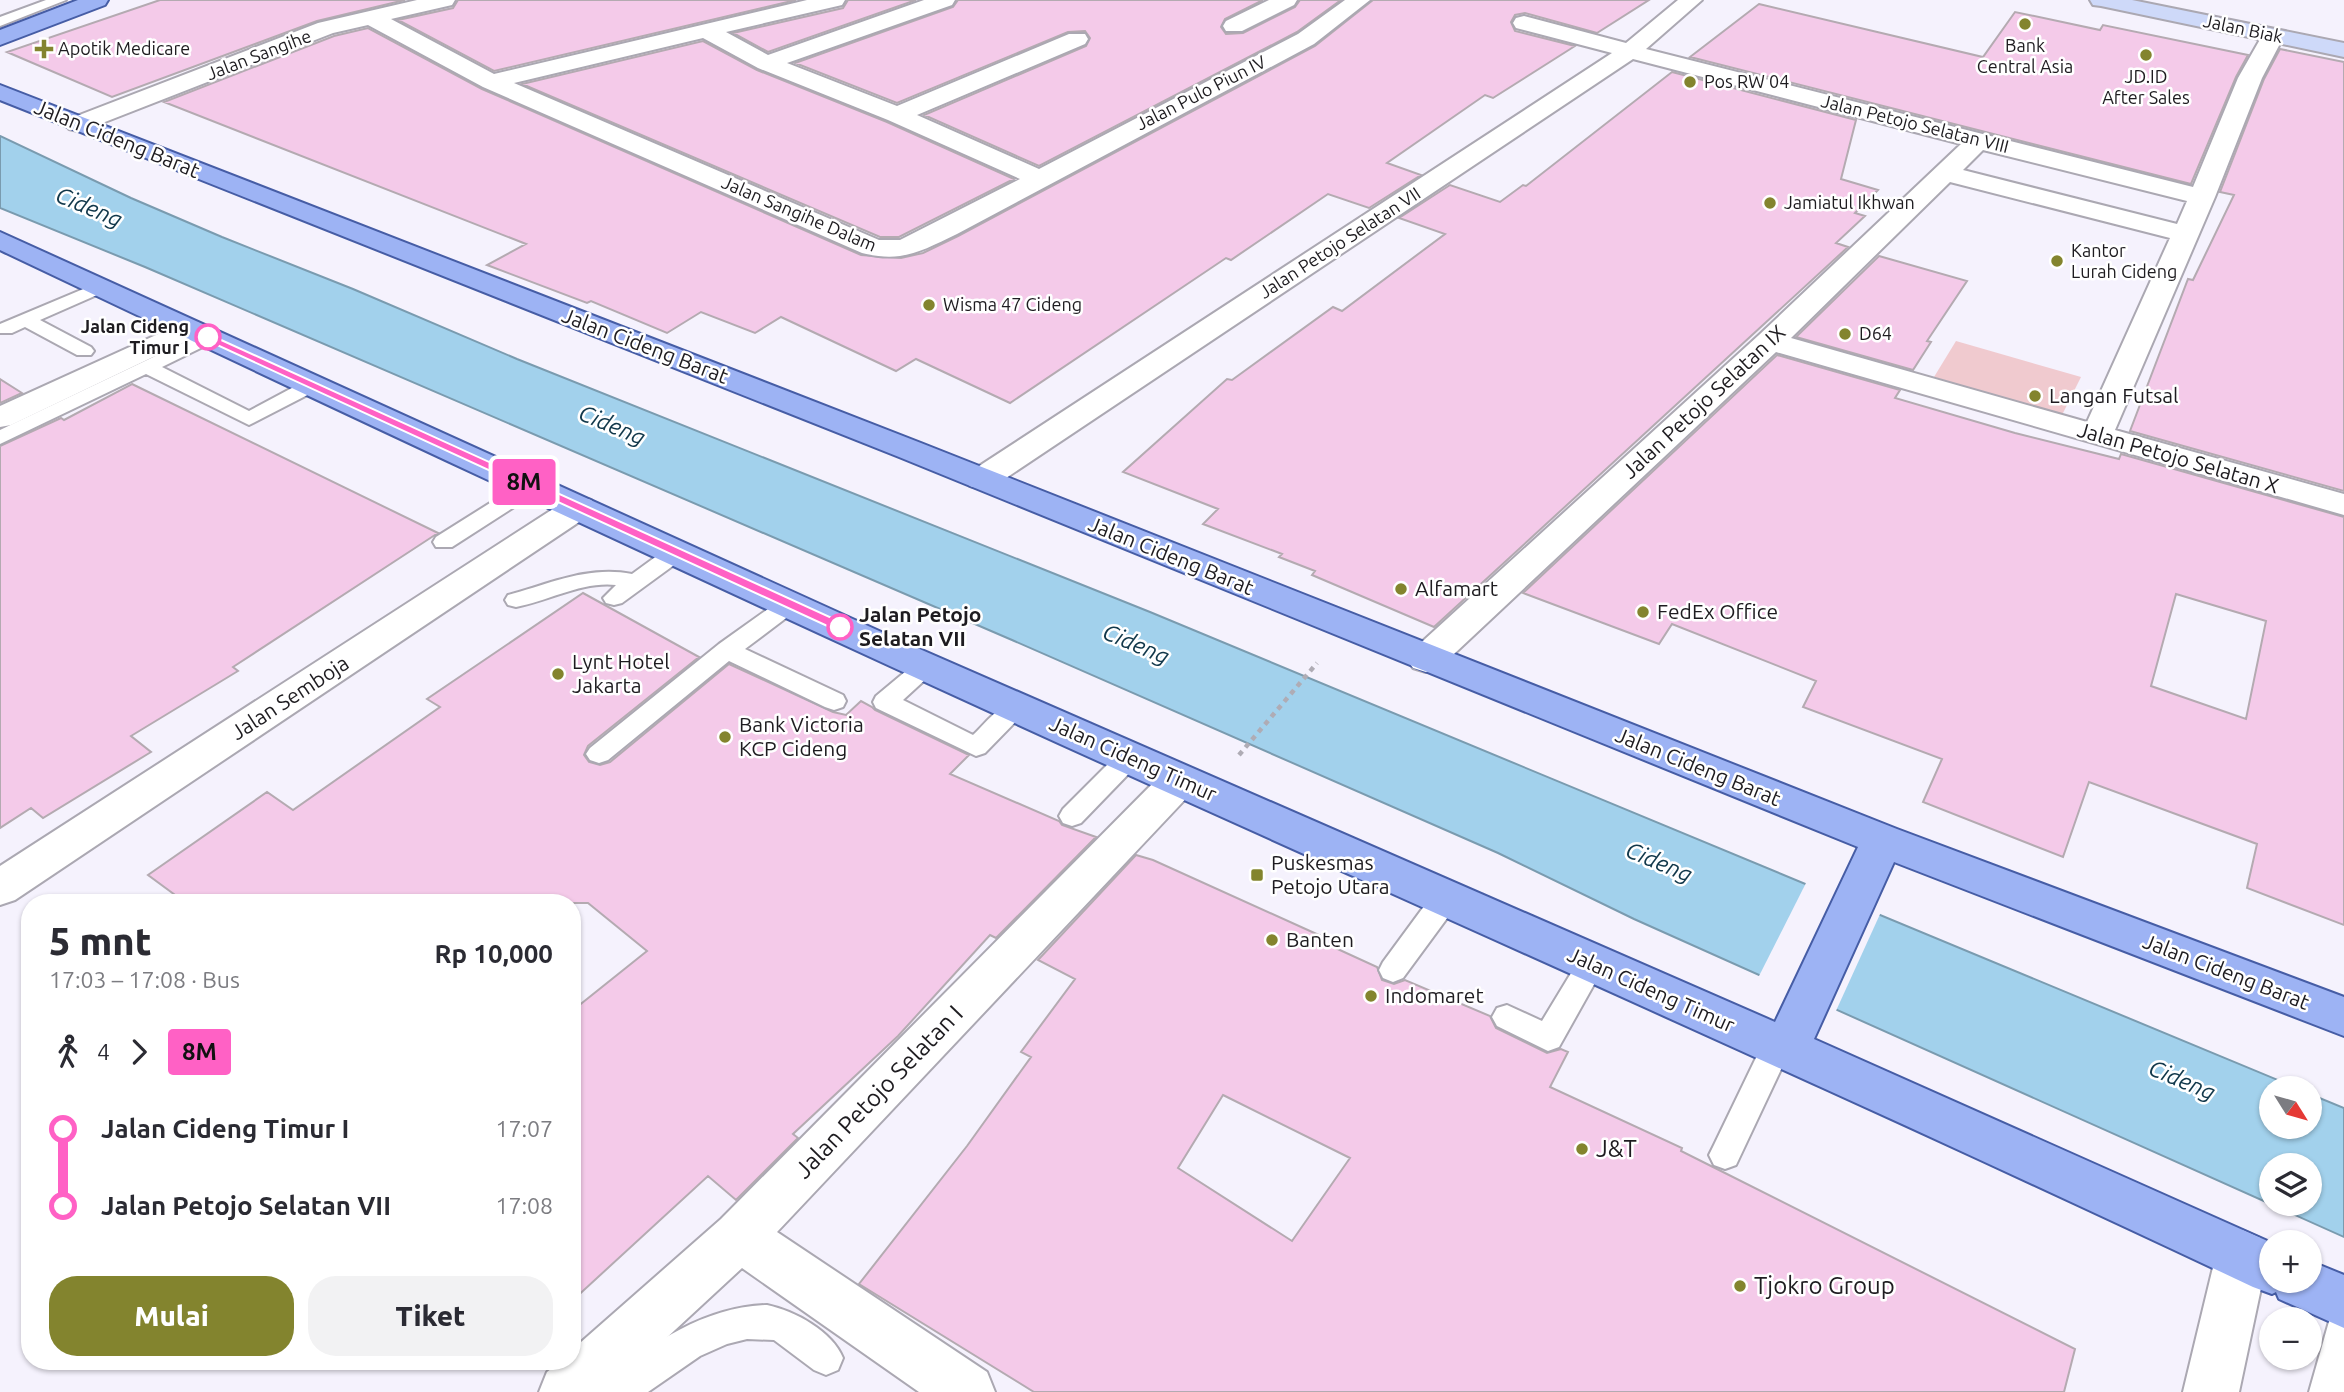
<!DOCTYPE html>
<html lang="id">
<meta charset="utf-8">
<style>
body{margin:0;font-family:Ubuntu,sans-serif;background:#f2f2f3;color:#2b2b33;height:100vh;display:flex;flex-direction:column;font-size:26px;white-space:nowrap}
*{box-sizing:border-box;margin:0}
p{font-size:23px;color:#7c7c81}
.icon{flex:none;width:38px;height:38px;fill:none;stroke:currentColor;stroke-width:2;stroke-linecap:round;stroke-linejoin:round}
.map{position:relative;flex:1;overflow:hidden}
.sheet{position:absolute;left:21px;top:894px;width:560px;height:476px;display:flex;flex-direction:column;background:#fff;border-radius:28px;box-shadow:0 2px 5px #0004}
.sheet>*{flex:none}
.badge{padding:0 14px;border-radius:5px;font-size:24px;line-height:46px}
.needle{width:46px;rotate:127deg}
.tools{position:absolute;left:2259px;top:1076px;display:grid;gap:14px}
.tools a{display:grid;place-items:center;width:63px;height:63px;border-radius:50%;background:#fff;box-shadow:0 2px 5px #0004;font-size:35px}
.map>.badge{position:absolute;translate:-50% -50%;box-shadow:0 0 0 4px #fff}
.legs{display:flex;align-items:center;gap:10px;height:77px;padding:0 28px;font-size:23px}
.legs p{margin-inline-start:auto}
.headline{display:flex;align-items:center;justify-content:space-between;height:119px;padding:0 28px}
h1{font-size:38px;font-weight:800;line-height:52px}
.action{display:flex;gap:14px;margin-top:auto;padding:14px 28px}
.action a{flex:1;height:80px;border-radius:28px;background:#83842e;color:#fff;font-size:28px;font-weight:800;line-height:80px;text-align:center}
.action a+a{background:#f2f2f3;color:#2b2b33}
ul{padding:0 28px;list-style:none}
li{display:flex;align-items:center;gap:24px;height:77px;font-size:26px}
li i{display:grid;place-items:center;width:10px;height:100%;margin:0 9px;background:currentColor}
li i::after{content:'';width:18px;height:18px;margin:-9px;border:5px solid;border-radius:50%;background:#fff}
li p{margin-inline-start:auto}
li:first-child i{background:linear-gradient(#0000 50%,currentColor 0)}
li:last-child i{background:linear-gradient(currentColor 50%,#0000 0)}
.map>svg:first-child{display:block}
</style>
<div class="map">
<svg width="2344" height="1392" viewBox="0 0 2344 1392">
<rect width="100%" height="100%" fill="#f5f2fd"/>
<path fill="#f0cacf" d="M1956,341L2081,377L2062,415L1934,377Z"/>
<path fill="#a2d1ec" stroke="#7a9baf" stroke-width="2" fill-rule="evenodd" d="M0,136L131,198L222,237L353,289L517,359L1150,612L2297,1088H2272V1127H2310V1094L2344,1108V1237L1634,919L1498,853L1012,640L145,267L0,208ZM2272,1166H2310V1204H2272Z"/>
<path fill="#f5f2fd" d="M1807,881L1881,912L1835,1013L1758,978Z"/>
<path fill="#f4cae9" stroke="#b4aab1" stroke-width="2" fill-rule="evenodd" d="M160,0H405L317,21L112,97L7,52Z
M458,0H796L494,71L398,20L453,8Z
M848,0H916L768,52L733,33L843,8Z
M958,0H1263L1225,19L1221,27L1226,34L1243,33L1295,7L1300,0H1341L1297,32L1039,166L924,115L1086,46L1090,38L1085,31L1068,32L897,103L795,63L953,7Z
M1373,0H1649L1597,33L1525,13L1515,15L1511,22L1515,31L1575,46L1493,98L1485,95L1387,163L1421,175L1369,208L1328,194L1231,260L1226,258L1010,403L916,359L896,371L781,317L755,333L701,312L667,333L591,301L587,303L487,265L526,244L164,102L334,36L368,28L482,89L861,255L901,258L923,253L958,236L1315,46Z
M1759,4L1983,57L2015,12L2100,30L2103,25L2248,55L2236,77L2191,184L1690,57Z
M703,41L757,70L887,122L1014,179L899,237H880L522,84Z
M2280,49L2344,62V491L2130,431L2188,279L2193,280L2234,195L2220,192L2264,79Z
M1672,72L1856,120L1841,179L1878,190L1855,213L1865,216L1836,243L1848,247L1434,627L1312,575L1315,571L1279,557L1282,554L1203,524L1218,509L1123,472L1227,379L1232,380L1333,307L1342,311L1445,234L1399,218L1450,185L1500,202L1523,185L1526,186Z
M1879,256L1967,281L1927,341L1931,342L1913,370L1796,337Z
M1777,355L1900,390L1895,398L2015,433L2119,459L2121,454L2344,517V925L2247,888L2257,844L2089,782L2063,857L1923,802L1942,759L1803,707L1816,681L1672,624L1659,644L1523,593ZM2176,594L2266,621L2246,719L2151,686Z
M0,379L22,393L0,403Z
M132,384L438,533L233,667L238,671L131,736L151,752L43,818L31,808L0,828V446L61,418L64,420Z
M583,593L699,657L588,746L584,755L589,762L600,765L610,762L729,664L833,712L846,715L861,701L872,707L875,710L969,755L950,774L1059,821L1062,825L1096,837L996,938L990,935L898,1036L793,1134L798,1138L736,1200L708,1176L572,1301V1011L647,951L588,903H186L148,875L267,792L293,810L440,707L427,699Z
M1136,855L1153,860L1321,936L1318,940L1377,967L1382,980L1394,984L1405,980L1490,1016L1496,1028L1547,1053L1561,1049L1568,1052L1550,1087L1682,1148L1681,1151L1713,1167L2075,1349L2064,1392H1034L859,1284L967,1146L1031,1057L1021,1052L1075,979L1038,960ZM1223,1095L1350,1158L1292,1241L1178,1168Z"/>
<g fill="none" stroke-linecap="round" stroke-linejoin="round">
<g stroke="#aba8b2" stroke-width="4">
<path id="lane" d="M46,0H66L0,26V17Z
M100,282L109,287L106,291L40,320L91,347L94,351L91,355H77L25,327L12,333H0V324Z
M208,331L217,337L215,341L162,367L249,411L305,381H319L322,385L319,389L249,425L146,374L0,444V430Z
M532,480L539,481L543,486L539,491L452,547H436L433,542L436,537L525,481Z
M677,545L685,547L688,552L685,557L622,603L614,605L606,603L603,598L616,585C583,581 548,601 516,607L508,605L505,600L508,595C549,584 589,565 632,574L669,547Z
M790,596L798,599L802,604L798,609L745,649L843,695L846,701L843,707L834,710L825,707L729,661L608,760L599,763L590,760L586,754L590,748L719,644L782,599Z
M927,659L936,661L939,667L903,700L973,735C988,721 1005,696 1026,702L1029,708L985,753L976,756L876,708L873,702L876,696L918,661Z
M1130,748L1139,751L1143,757L1139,763L1081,823L1072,826L1063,823L1059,816L1063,809L1121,751Z
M1446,887L1456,890L1460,898L1456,906L1403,978L1393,982L1383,978L1379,970L1383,962L1436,890Z
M1592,951L1602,955L1606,963L1559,1047L1548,1051L1497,1026L1492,1017L1497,1008L1507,1005L1542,1021L1582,955Z
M1777,1033L1788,1037L1792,1046L1736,1165L1725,1169L1714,1165L1709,1155L1714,1145L1766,1037Z
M767,1305C795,1311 832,1331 843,1358L838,1370L826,1375L814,1370L774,1340L747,1339L727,1344L700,1356L648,1392H602L607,1379C654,1342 705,1307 767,1305Z
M2344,1306V1392H2309L2332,1311Z"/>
</g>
<g stroke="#aba8b2" stroke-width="4">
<path id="street" d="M417,0H455L452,5L391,19L494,74L807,0H845L842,5L726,32L768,55L924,0H955L952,5L787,63L897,106L1069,34H1085L1088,39L1085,44L917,115L1039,169L1298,34L1345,0H1370L1314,44L957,234C921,251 903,263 862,253L483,87L368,25L333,33L87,129L78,131L69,129L66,124L69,119L318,23ZM703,38L758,68L888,120L1020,179L900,240H879L514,83Z
M1269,0H1297L1294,5L1242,31H1226L1223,26L1226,21Z
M1678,0H1702L1646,49L2193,187L2238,78L2262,36L2265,31H2281L2284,36L2262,78L2215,197L2115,430L2344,494V515L1776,352L1439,668L1426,672L1413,668L1407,659L1413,650L1759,335L1961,144L1633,59L994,486L982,489L970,486L965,479L970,472L1612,53L1516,28L1513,23L1516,18L1524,16L1626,43ZM1983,150L2187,201L2177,224L1963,170ZM1950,182L2170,238L2087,422L1791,338Z
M189,320L199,323L204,329L199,335L11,425L0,427V406Z
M579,497L591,500L596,507L591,514L15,900L0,905V866L567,500Z
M1180,765L1194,770L1200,780L1194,790L777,1232L987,1372L995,1392H919L742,1268L608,1392H539L547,1372L560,1362H572V1350L721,1219L1166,770Z
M2242,1230L2260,1238L2268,1255L2239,1392H2183L2216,1255L2224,1238Z"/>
</g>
<g stroke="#aba8b2" stroke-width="4">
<path id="secondary" d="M2090,0H2132L2344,43V57L2101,6L2093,5Z"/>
</g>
<g stroke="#465da5" stroke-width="4">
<path id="primary" d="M78,0H108L105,5L0,45V30Z
M0,85L921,443L1897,829L2344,997V1036L1894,862L1814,1039L2272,1243V1281H2310V1261L2344,1275V1328L2279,1299L2276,1292L2272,1294L2253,1287C1889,1115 1521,952 1153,786C767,611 383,432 0,250V232L899,640L1775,1022L1858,847L899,457L0,100Z"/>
</g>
<path stroke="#afacb5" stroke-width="4.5" stroke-dasharray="5 5" stroke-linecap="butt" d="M1239,755L1317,663"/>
<use href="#lane" fill="#fff" fill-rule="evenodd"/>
<use href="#street" fill="#fff" fill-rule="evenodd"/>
<use href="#secondary" fill="#ced9f9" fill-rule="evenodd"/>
<use href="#primary" fill="#9db3f4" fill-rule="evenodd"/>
</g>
<path fill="#ff61c5" stroke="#fff" stroke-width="2" d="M208,334L845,624L847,627L840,631L836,630L204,339L203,337Z"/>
<g fill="#83842e" stroke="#fff" stroke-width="2.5">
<circle cx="2025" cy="24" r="7"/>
<path d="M40.5 38.5h7v7h7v7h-7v7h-7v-7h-7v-7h7z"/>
<circle cx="2146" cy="55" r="7"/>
<circle cx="1690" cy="82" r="7"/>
<circle cx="1770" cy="203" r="7"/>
<circle cx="2057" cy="261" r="7"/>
<circle cx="929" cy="305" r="7"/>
<circle cx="1845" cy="334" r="7"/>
<circle cx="2035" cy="396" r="7"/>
<circle cx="1401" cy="589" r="7"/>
<circle cx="1643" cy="612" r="7"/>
<circle cx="558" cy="674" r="7"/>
<circle cx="725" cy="737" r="7"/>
<rect x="1250" y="868" width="14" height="14" rx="3.5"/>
<circle cx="1272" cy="940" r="7"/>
<circle cx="1371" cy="996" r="7"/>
<circle cx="1582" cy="1149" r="7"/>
<circle cx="1740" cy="1286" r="7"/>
</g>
<g fill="#fff" stroke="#ff61c5" stroke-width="3.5">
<circle cx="208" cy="337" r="12"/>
<circle cx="840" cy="627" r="12"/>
</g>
<g text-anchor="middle" stroke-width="5" stroke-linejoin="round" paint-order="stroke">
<g font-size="18" fill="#1e1c20" stroke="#fff">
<text transform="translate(2243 29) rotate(12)" y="6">Jalan Biak</text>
<text transform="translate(259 55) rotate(-21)" y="6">Jalan Sangihe</text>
<text transform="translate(1201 93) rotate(-27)" y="6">Jalan Pulo Piun IV</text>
<text transform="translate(1915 124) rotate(14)" y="6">Jalan Petojo Selatan VIII</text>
<text transform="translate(799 214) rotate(23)" y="6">Jalan Sangihe Dalam</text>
<text transform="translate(1340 243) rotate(-33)" y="6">Jalan Petojo Selatan VII</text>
</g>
<g font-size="18" fill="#1e1c20" stroke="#fff" text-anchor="start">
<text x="2025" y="52" text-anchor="middle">Bank<tspan x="2025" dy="21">Central Asia</tspan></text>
<text x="58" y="55">Apotik Medicare</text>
<text x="2146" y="83" text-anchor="middle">JD.ID<tspan x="2146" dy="21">After Sales</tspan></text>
<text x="1704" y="88">Pos RW 04</text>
<text x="1784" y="209">Jamiatul Ikhwan</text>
<text x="2071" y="257">Kantor<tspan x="2071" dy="21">Lurah Cideng</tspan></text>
<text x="943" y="311">Wisma 47 Cideng</text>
<text x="1859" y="340">D64</text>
</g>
<g font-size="18" font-weight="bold" fill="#1e1c20" stroke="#fff" text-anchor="end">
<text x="189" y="333">Jalan Cideng<tspan x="189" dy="21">Timur I</tspan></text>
</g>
<g font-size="21" fill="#1e1c20" stroke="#fff">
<text transform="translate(117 139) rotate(22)" y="7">Jalan Cideng Barat</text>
<text transform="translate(645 346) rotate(21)" y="7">Jalan Cideng Barat</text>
<text transform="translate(1704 402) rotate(-43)" y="7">Jalan Petojo Selatan IX</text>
<text transform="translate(2178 458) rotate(16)" y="7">Jalan Petojo Selatan X</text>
<text transform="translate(1171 556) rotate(22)" y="7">Jalan Cideng Barat</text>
<text transform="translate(290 698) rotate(-33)" y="7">Jalan Semboja</text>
<text transform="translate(1133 759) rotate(24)" y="7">Jalan Cideng Timur</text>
<text transform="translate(1698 767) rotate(22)" y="7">Jalan Cideng Barat</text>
<text transform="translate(2226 972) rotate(21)" y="7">Jalan Cideng Barat</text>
<text transform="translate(1651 990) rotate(24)" y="7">Jalan Cideng Timur</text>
</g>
<g font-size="21" fill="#1e1c20" stroke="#fff" text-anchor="start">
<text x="2049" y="403">Langan Futsal</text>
<text x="1415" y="596">Alfamart</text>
<text x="1657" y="619">FedEx Office</text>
<text x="572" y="669">Lynt Hotel<tspan x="572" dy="24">Jakarta</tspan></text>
<text x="739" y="732">Bank Victoria<tspan x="739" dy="24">KCP Cideng</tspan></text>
<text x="1271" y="870">Puskesmas<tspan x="1271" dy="24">Petojo Utara</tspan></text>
<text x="1286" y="947">Banten</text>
<text x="1385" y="1003">Indomaret</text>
</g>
<g font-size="21" font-weight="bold" fill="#1e1c20" stroke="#fff" text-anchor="start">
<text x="859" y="622">Jalan Petojo<tspan x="859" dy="24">Selatan VII</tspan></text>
</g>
<g font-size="23" font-style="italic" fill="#11384b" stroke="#fff">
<text transform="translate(89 207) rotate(23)" y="8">Cideng</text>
<text transform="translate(612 425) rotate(23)" y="8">Cideng</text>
<text transform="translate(1136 644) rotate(23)" y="8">Cideng</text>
<text transform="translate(1659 862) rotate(23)" y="8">Cideng</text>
<text transform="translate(2182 1080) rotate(23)" y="8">Cideng</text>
</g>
<g font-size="24" fill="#1e1c20" stroke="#fff">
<text transform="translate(879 1092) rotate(-46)" y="8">Jalan Petojo Selatan I</text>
</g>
<g font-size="24" fill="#1e1c20" stroke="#fff" text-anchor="start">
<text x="1596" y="1157">J&amp;T</text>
<text x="1754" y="1294">Tjokro Group</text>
</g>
</g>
</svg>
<div class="tools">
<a><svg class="needle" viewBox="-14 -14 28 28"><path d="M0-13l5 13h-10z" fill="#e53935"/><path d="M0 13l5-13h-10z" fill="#7c7c81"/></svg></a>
<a><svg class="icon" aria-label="layers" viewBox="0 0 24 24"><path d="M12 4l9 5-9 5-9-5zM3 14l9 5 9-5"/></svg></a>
<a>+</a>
<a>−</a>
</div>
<b class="badge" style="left:524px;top:482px;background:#ff61c5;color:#111">8M</b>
<section class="sheet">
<div class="headline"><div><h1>5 mnt</h1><p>17:03 – 17:08 · Bus</p></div><b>Rp 10,000</b></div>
<div class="legs"><svg class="icon" aria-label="walk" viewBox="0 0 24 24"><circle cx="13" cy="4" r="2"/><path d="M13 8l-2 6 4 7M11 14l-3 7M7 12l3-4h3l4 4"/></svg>4<svg class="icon" aria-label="forward" viewBox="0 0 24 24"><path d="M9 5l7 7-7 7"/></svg><b class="badge" style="background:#ff61c5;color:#111">8M</b></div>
<ul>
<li><i style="color:#ff61c5"></i><b>Jalan Cideng Timur I</b><p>17:07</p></li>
<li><i style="color:#ff61c5"></i><b>Jalan Petojo Selatan VII</b><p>17:08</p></li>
</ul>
<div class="action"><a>Mulai</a><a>Tiket</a></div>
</section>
</div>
